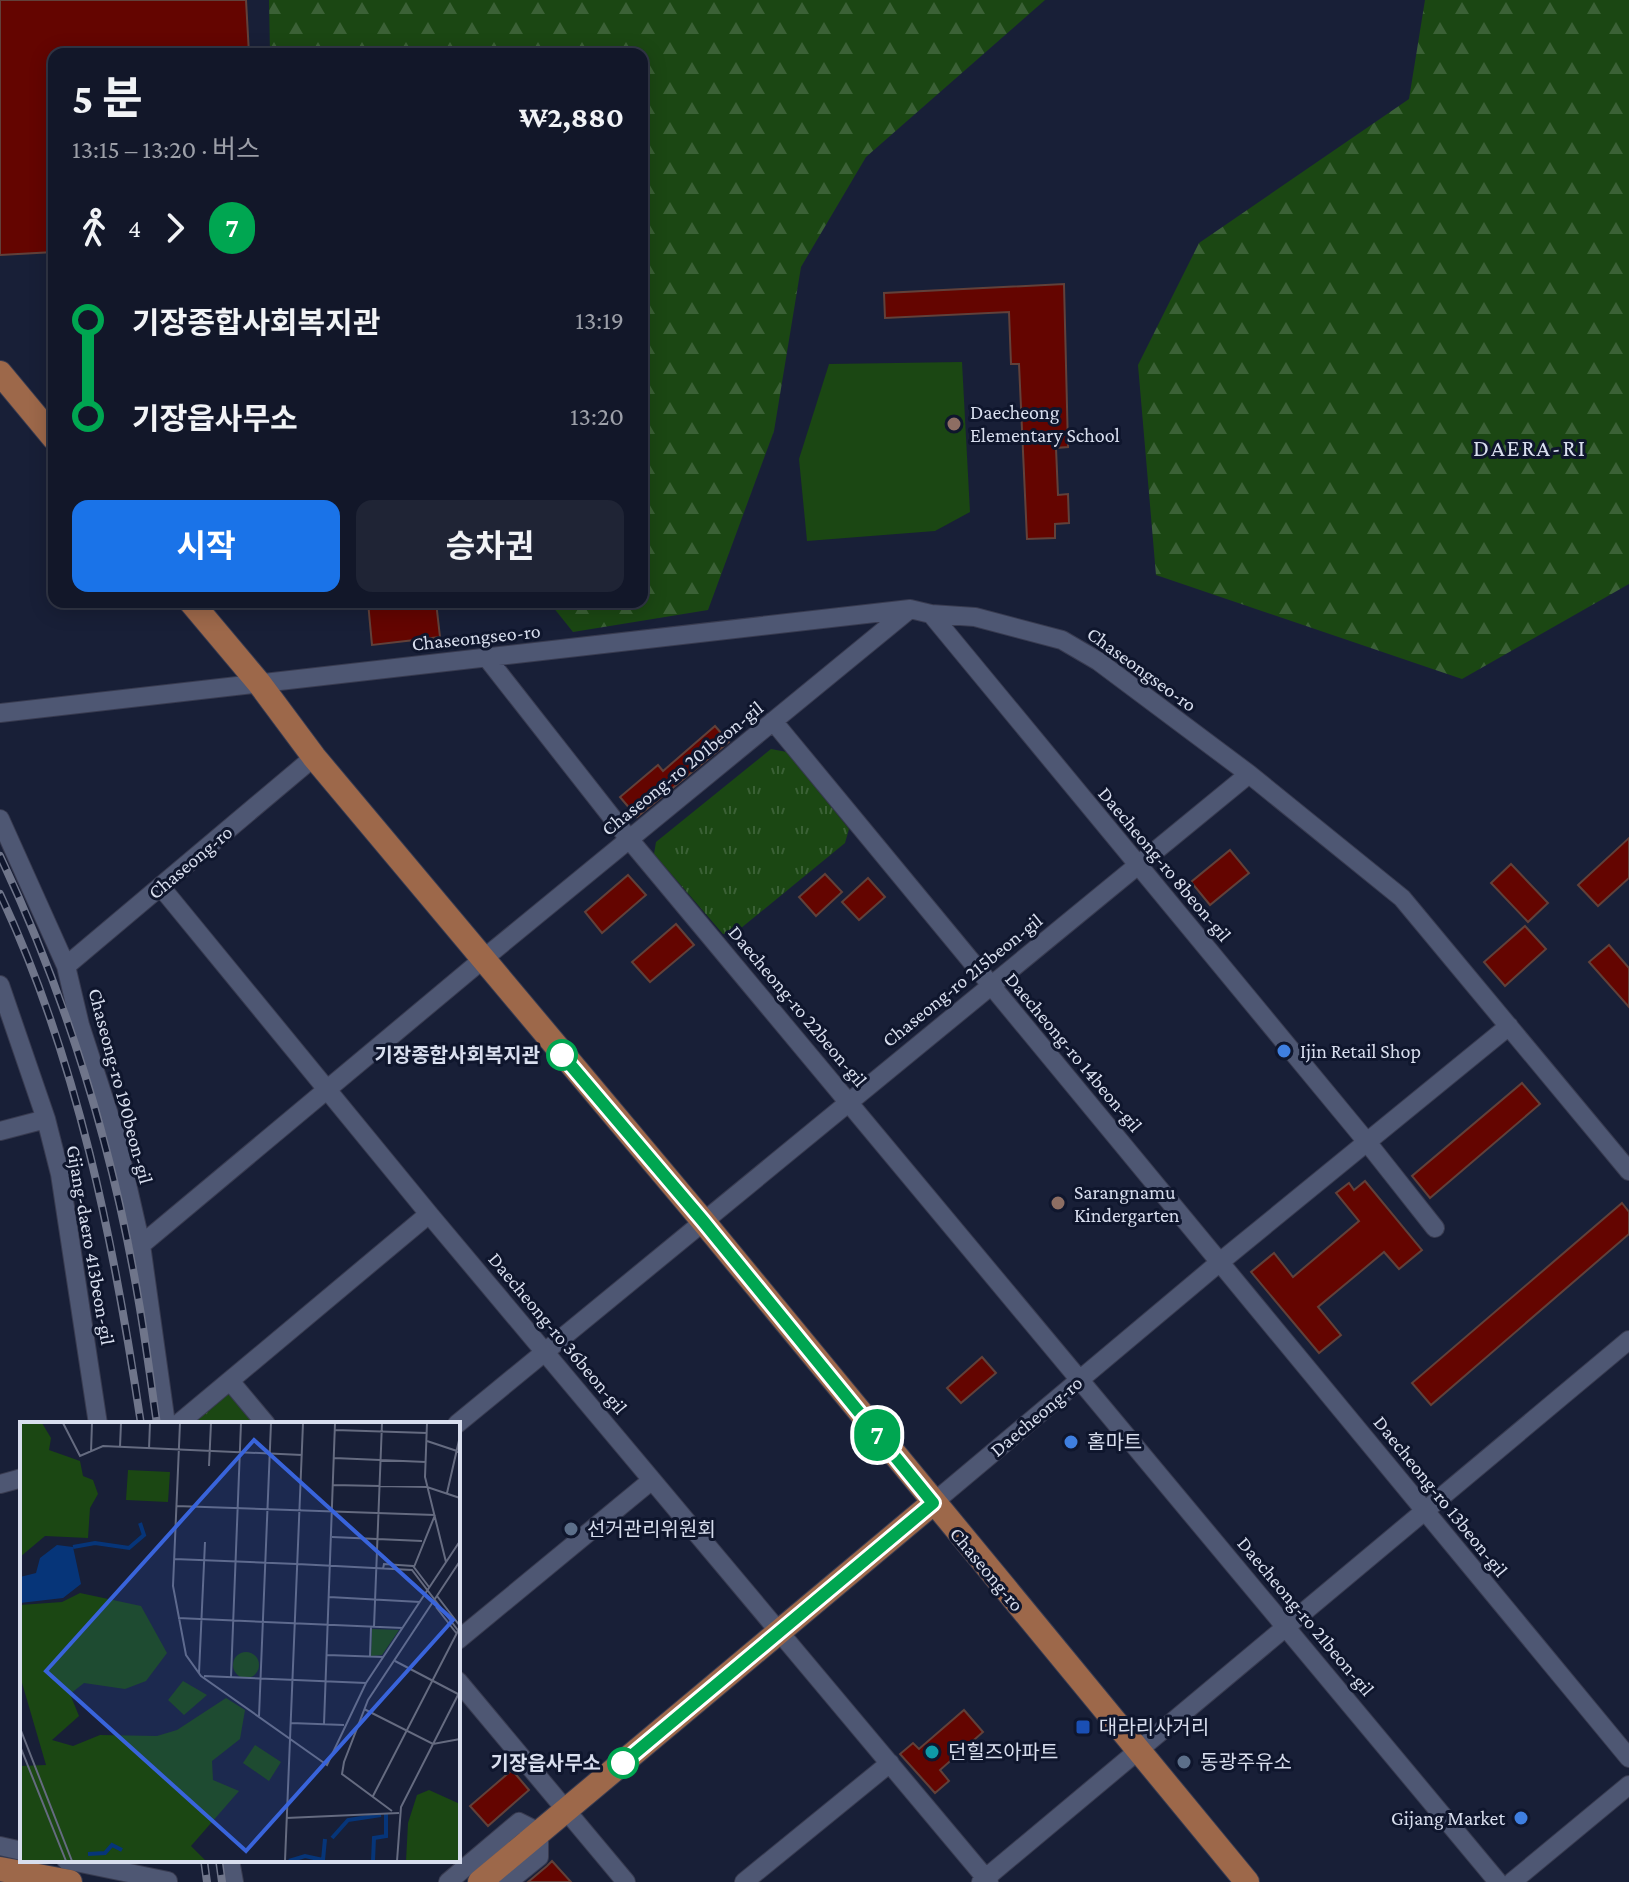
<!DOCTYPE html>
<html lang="ko">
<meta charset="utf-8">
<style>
body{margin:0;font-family:"Crimson Pro","Noto Sans KR",serif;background:#1f2435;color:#f1f3f6;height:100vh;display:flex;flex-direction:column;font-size:30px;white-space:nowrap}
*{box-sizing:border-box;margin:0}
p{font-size:26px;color:#9c9fa8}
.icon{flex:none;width:44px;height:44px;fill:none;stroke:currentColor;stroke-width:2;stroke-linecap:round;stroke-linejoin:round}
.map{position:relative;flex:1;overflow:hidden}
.panel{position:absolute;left:48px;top:48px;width:600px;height:560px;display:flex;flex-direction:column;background:#121729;border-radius:16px;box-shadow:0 4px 20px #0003,0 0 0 2px #313646}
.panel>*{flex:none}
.badge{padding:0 16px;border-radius:26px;font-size:28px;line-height:52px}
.map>.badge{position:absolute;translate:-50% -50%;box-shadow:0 0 0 4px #fff}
.legs{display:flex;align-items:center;gap:12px;height:88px;padding:0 24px;font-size:26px}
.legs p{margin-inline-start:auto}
.summary{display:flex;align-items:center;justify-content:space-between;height:136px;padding:0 24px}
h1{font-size:44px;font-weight:700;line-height:60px}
.action{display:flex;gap:16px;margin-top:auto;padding:16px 24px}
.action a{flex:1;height:92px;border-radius:16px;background:#1a73e8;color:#fff;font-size:32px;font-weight:700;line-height:92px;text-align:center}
.action a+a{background:#1f2435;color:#f1f3f6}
ul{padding:0 24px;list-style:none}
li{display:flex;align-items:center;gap:28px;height:96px;font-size:30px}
li i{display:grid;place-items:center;width:12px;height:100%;margin:0 10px;background:currentColor}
li i::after{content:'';width:20px;height:20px;margin:-10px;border:6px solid;border-radius:50%;background:#121729}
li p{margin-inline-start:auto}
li:first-child i{background:linear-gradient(#0000 50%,currentColor 0)}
li:last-child i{background:linear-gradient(currentColor 50%,#0000 0)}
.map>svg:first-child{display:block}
</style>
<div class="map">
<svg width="1629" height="1882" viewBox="0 0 1629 1882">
<defs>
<pattern id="grass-tufts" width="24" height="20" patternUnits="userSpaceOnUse" patternTransform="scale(2)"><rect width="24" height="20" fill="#1b4713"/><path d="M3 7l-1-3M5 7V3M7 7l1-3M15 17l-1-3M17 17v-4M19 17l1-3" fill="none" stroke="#3b6136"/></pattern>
<pattern id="forest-firs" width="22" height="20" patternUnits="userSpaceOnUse" patternTransform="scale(2)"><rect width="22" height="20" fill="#1b4713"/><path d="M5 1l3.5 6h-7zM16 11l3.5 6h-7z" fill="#3b6136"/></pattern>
</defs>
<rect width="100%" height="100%" fill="#181f37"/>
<path fill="url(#grass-tufts)" d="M771,749L787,752L849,829L845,843L735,933L723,934L654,854L656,842Z
M227,1389L260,1424H184Z"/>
<path fill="url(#forest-firs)" d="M269,0H1045L866,157L801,267L774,431L708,610L573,632L549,602H642V54H270Z
M1425,0H1629V584L1462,679L1156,575L1138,365L1199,243L1409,99Z"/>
<path fill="#1b4713" d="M962,362L970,512L935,531L807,541L799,459L829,364Z"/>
<path fill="#640500" stroke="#61413a" stroke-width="2" d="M0,0H246L249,54H54V252L0,255Z
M1064,284L1068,447L1056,448L1058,495L1068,494L1069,523L1055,524V538L1027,539L1019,364H1011L1009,312L885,318L884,293Z
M368,602H436L440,637L372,645Z
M715,726L729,742L637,817L620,797L658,765L663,771Z
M1629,838V878L1598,906L1578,885Z
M1230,850L1249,873L1210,905L1191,882Z
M1511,864L1548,903L1528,922L1491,883Z
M825,874L842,892L816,916L799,897Z
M628,875L646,895L602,933L585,912Z
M868,878L885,897L859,920L842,902Z
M676,924L694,945L650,982L632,962Z
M1525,926L1546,949L1505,986L1484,962Z
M1609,945L1629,968V1007L1589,962Z
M1522,1083L1540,1104L1430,1198L1412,1176Z
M1365,1181L1422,1250L1399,1269L1384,1252L1318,1307L1341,1335L1319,1353L1251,1272L1274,1253L1293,1277L1359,1221L1336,1193L1349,1183L1354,1190Z
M1622,1203L1629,1212V1234L1431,1405L1412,1383Z
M982,1357L996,1373L961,1403L947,1388Z
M964,1710L983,1732L940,1770L949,1781L935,1793L900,1754L913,1743L919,1749Z
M512,1770L529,1790L488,1826L470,1806Z
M552,1861L571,1882H528L547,1866Z"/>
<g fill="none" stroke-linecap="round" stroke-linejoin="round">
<g stroke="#383b50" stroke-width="20">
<path id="minor" d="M931,614L1367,1142L1435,1228
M487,658L629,839L1498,1882
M0,713L910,609L931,614L975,617L1062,640L1098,661L1249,774L1402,898L1629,1171
M773,721L1629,1758
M0,819L66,966L80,1025L116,1136L141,1245L166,1424
M161,887L429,1214L989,1882
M66,966L314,757
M0,985L46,1119L60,1174L98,1424
M0,1131L46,1119
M141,1245L482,960L910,609
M230,1381L266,1424
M178,1424L429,1214
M457,1424L1249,774
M0,1484L22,1478
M933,1503L1220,1262L1509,1026
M458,1640L652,1480
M458,1681L626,1882
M0,1846L22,1851
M66,1860L168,1881
M230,1860L234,1882
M448,1882L519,1822L539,1832V1857L508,1882
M744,1882L890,1763
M981,1882L1629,1340
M1512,1882L1629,1785"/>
</g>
<g stroke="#383b50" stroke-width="26">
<path id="major" d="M0,373L54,438
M191,602L259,683L314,757L703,1221L1247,1882
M0,1869L70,1882
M480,1882L933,1503"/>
</g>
<use href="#minor" stroke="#4e5773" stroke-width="18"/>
<use href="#major" stroke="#9d684a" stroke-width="24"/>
<g stroke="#6f758a" stroke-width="8">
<path id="rail" d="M0,856C67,998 113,1148 139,1303C146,1343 151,1384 157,1424
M0,894C78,1060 114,1243 141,1424
M204,1860L207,1882
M219,1860L222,1882"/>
</g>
<use href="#rail" stroke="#0f162d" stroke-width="5" stroke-dasharray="15" stroke-linecap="butt"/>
</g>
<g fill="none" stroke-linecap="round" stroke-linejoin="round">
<g stroke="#fff" stroke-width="18">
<path id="line-1" d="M562,1055L703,1221L933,1503L623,1763"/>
</g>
<use href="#line-1" stroke="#00a651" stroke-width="12"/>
</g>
<g fill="#8d6e63" stroke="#0f162d" stroke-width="3">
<circle cx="954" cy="424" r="8"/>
<circle cx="1058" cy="1203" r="8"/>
</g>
<g fill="#3f7fe0" stroke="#0f162d" stroke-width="3">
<circle cx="1284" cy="1051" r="8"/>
<circle cx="1071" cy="1442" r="8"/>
<circle cx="1521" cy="1818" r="8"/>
</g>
<g fill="#fff" stroke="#00a651" stroke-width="4">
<circle cx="562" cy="1055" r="14"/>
<circle cx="623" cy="1763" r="14"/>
</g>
<g fill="#5c6f8a" stroke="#0f162d" stroke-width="3">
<circle cx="571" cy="1529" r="8"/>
<circle cx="1184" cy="1762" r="8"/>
</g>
<rect fill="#1a4fb4" stroke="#0f162d" stroke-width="3" x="1075" y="1719" width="16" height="16" rx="4"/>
<circle fill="#0f9aa8" stroke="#0f162d" stroke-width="3" cx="932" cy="1752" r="8"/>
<g text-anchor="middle" stroke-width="6" stroke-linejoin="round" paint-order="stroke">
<g font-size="20" fill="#d8deee" stroke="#0f162d" text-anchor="start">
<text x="970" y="419">Daecheong<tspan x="970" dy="23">Elementary School</tspan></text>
<text x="1300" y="1058">Ijin Retail Shop</text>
<text x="1074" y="1199">Sarangnamu<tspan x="1074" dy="23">Kindergarten</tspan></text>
<text x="1087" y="1449">홈마트</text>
<text x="587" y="1536">선거관리위원회</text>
<text x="1099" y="1734">대라리사거리</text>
<text x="948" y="1759">던힐즈아파트</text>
<text x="1200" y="1769">동광주유소</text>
<text x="1505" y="1825" text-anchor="end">Gijang Market</text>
</g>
<g font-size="20" fill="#d8deee" stroke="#0f162d">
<text transform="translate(476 637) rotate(-6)" y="7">Chaseongseo-ro</text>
<text transform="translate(1142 669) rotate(36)" y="7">Chaseongseo-ro</text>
<text transform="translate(682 768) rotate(-39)" y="7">Chaseong-ro 201beon-gil</text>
<text transform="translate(190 862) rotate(-40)" y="7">Chaseong-ro</text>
<text transform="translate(1165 864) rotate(50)" y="7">Daecheong-ro 8beon-gil</text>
<text transform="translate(962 980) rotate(-39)" y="7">Chaseong-ro 215beon-gil</text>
<text transform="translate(798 1006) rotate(50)" y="7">Daecheong-ro 22beon-gil</text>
<text transform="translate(1074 1052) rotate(50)" y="7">Daecheong-ro 14beon-gil</text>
<text transform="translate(121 1086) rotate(75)" y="7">Chaseong-ro 190beon-gil</text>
<text transform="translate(91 1245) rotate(80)" y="7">Gijang-daero 413beon-gil</text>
<text transform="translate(558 1333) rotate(50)" y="7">Daecheong-ro 36beon-gil</text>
<text transform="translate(1036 1416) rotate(-40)" y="7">Daecheong-ro</text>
<text transform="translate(1441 1496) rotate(51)" y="7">Daecheong-ro 13beon-gil</text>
<text transform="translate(987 1569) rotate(50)" y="7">Chaseong-ro</text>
<text transform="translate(1306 1616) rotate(50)" y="7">Daecheong-ro 21beon-gil</text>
</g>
<g font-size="20" font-weight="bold" fill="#d8deee" stroke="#0f162d" text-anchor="end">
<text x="540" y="1062">기장종합사회복지관</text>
<text x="601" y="1770">기장읍사무소</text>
</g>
<g font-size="24" letter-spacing="2" fill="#d8deee" stroke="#0f162d">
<text x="1530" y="456">DAERA-RI</text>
</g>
</g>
<g transform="translate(20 1422)">
<rect width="440" height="440" fill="#181f37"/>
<path d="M352,207L379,208L362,233L351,234ZM213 243a13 13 0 1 1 26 0a13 13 0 1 1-26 0Z" fill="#1b4713"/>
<path d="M0,1H22L31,16L29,28L60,39L63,54L73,58L78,72L70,86L68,116L25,114L0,135ZM60,171L121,184L147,231L126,259L105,267L64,261L50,272L59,294L32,318L53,324L80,313L137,314L157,308L206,276L225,288L220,317L192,339L193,358L219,369L171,424L186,439H0V344L26,343L0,254V183L42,180ZM409,368L440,382L438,439H386L388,401L397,373Z" fill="#1b4713"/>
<path d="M108,48L150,50L148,80L106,78ZM163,259L187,273L164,293L148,278ZM235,323L261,340L249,359L223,341Z" fill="#1b4713"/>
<path d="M37,123L53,125L61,162L43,176L0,181V155L16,151L20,136Z" fill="#063579"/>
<path fill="none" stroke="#063579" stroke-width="4" d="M53,125L75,121L109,126L124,113L120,101M312,416L328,398L361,393M68,432L85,431L92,423L102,428M269,439L285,434L303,438L305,417M353,439L354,416L366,414V392"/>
<path fill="none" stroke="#656b80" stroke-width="2" d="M43,1L60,34L83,24L282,33M160,1L153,164L166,233L181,254L307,343L346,261L440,119M407,1L405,55L426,140M315,8L407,11M407,19L440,30M100,25L101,1M129,27L130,1M71,30L72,1M314,36L406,40M189,44L191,1M313,63L407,65L440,76M427,71L440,14M156,84L415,93M312,115L402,119M154,137L277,142M277,142L392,148L440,211M394,145L415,93M363,147L364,142L393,144L409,165M417,174L440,204M309,175L400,180M416,185L437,212M158,196L383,206M354,205L362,1M307,233L363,235M350,234L351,205M375,239L438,272M179,251L185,120M184,254L346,261M211,255L221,1M344,287L413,322L440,317M239,294L251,1M271,301L324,303M304,302L315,1M0,306L52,439M0,324L46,439M353,374L440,205M372,389L322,352L324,340L348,278L440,139M266,396L379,391M265,439L283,1M377,439L381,385L440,269"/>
<path fill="#3964db" fill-opacity="0.15" stroke="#3964db" stroke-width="4" d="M234,18L433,198L226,429L26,249Z"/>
<rect width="440" height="440" fill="none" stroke="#d8deee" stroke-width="4"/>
</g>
</svg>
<b class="badge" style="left:877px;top:1435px;background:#00a651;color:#fff">7</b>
<section class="panel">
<div class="summary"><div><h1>5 분</h1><p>13:15 – 13:20 · 버스</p></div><b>₩2,880</b></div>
<div class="legs"><svg class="icon" aria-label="walk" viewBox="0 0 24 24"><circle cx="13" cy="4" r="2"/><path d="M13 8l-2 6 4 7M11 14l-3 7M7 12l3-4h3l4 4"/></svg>4<svg class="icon" aria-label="forward" viewBox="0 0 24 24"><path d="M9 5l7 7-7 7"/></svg><b class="badge" style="background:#00a651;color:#fff">7</b></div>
<ul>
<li><i style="color:#00a651"></i><b>기장종합사회복지관</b><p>13:19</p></li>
<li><i style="color:#00a651"></i><b>기장읍사무소</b><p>13:20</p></li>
</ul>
<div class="action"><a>시작</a><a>승차권</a></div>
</section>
</div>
